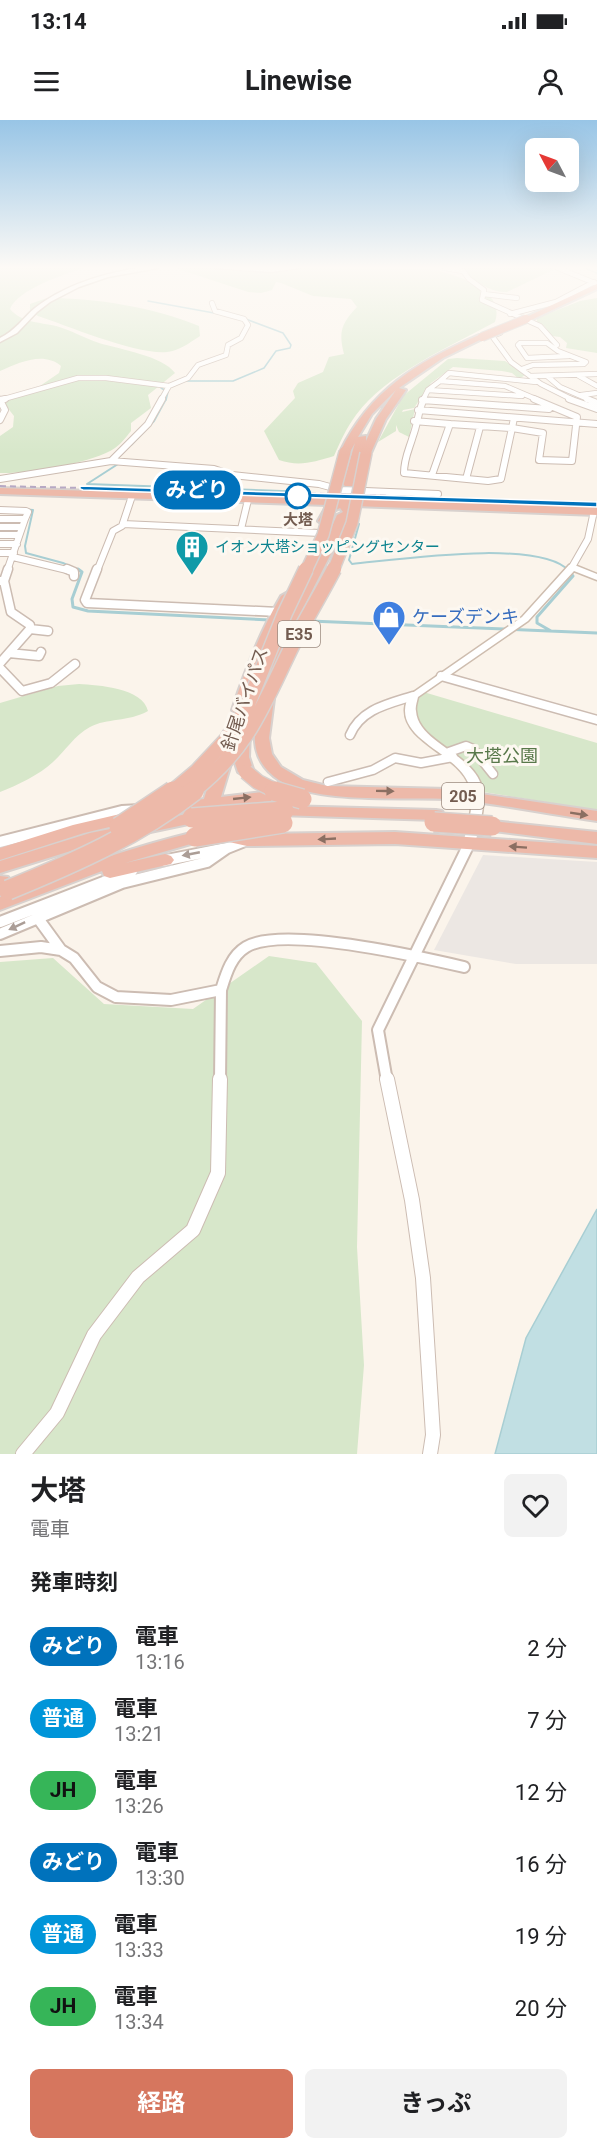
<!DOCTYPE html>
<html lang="ja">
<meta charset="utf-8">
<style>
body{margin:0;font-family:Roboto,"Noto Sans JP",sans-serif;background:#f2f2f2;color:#202124;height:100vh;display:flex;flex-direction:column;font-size:22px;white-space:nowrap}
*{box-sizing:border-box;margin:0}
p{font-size:20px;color:#757577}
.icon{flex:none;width:33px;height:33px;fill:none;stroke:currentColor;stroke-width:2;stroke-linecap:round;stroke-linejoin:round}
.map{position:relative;height:1334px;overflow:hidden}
.panel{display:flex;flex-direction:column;background:#fff;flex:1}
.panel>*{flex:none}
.badge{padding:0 12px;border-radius:20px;font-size:21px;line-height:39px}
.needle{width:39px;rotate:311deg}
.buttons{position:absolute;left:525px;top:18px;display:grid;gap:12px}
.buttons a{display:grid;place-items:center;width:54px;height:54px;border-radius:9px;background:#fff;box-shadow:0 6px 24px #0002;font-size:30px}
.map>.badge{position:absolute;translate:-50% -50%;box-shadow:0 0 0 3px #fff}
h2{padding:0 30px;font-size:22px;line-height:54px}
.round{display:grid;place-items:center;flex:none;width:63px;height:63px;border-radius:9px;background:#f2f2f2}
.overview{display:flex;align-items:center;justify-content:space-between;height:102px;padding:0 30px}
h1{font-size:28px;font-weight:700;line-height:45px}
.cta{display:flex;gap:12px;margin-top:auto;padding:12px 30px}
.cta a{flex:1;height:69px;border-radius:9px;background:#d6765e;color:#fff;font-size:24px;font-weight:700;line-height:69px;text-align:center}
.cta a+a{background:#f2f2f2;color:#202124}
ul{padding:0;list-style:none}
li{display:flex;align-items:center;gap:18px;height:72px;padding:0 30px}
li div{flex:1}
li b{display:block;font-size:22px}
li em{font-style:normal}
li .badge{min-width:66px;font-weight:700;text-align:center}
.status{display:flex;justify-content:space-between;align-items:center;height:42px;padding:0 30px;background:#fff;direction:ltr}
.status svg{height:16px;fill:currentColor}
header{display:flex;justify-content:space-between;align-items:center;height:78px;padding:0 30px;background:#fff;font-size:27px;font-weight:700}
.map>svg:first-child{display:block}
</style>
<div class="status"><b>13:14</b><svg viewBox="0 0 49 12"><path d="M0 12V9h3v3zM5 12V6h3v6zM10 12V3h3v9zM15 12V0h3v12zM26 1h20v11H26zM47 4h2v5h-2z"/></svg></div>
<header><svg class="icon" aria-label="menu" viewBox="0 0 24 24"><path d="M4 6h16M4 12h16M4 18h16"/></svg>Linewise<svg class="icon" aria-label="person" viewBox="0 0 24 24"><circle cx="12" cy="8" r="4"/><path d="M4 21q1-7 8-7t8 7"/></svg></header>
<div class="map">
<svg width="597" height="1334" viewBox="0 0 597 1334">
<rect width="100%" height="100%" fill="#fbf4eb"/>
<path fill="#ece7e3" d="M483,735L597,742V844H516L434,830Z"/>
<path fill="#d7e7ca" d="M0,148H85C66,153 17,170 10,189C22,203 39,202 56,206C71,210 84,218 99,223C119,229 163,236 175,253L148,275L151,288L131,303V311C126,317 121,324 115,328C93,343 27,354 0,353V316L13,307L14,296L3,282L37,268L59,253L61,246C43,231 19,243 0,251Z
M175,148L431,149C455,155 506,168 495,202C451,226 386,254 356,295C347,307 340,322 334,336C314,342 299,347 279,340L264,311L295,278L293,271L298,263L323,252L329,237L344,234C338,211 342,203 357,187L351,179L313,176L281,163L276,162L272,170L261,173L248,172Z
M451,148H553L555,149L507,172C485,173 470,153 451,148Z
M47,178C97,178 152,187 199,206L200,216C189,223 179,231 167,232C137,235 68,206 38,196L30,191V184Z
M597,178V233L566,228L567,223L560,217L552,216L544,206L537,204V198L580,181Z
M457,238L505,241L525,255L519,259L512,253L502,251L453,247L431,263L414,288L403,290L402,292L415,289L409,317L399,312L396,305V311L378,322L403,276L448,239Z
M79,564C98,565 143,568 148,591C128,602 107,598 90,607C74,616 66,630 53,642C39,655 18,665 0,672V583L58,566Z
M420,571L597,623V690L477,671L453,637L411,600Z
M269,836L316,843L362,901L357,1127L364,1245L357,1334H0V842L53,838L104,884L193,889Z"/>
<path fill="#c1dfe3" stroke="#a8ced3" stroke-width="1.5" d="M597,1089V1334H495L526,1218Z"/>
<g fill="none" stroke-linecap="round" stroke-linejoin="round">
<path stroke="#a8ced3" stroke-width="1.5" d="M585,148L597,153
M148,181L225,195
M184,261H233L264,248L276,231L290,228L291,225L283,213L243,198
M163,266L161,268L168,272L166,280"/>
<path stroke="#a8ced3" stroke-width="2" d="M131,325L154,301L166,279
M118,344L87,364L310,372
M11,388L33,390L25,426L26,433L63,443L80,451
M359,404L349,440L352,444C395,440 540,418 569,451"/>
<path stroke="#a8ced3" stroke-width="3" d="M78,449L82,452L72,479L73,487L88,491L270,500
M310,501L597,513
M551,511L537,503V497L573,456L568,449"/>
<g stroke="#ccbcb2" stroke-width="6">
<path id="street-far4" d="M445,148L463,151L469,159L484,170L482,180L540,206L557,225
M558,148L597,164
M484,174L517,178
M510,194L556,182L594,162
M500,213L492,216L511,242L541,264L573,280
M522,249L533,245L584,244L586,242L558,231L547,223H520L518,225L527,238L569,236
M530,256L597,254
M547,256L560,267L590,280
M579,256L597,266
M440,261L449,253L536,262
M428,270L522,276
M581,275L597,273
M0,280L78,258H106L169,266L188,258L198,245L226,235L228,225L241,218L248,205L244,199L215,191L212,183
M161,280L169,266
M423,280L428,270L440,261L505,266L538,280"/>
</g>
<g stroke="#ccbcb2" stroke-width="8">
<path id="street-far3" d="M424,279C418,291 418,303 413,316C409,330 404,338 404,353L488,361L501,359L512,308
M569,279L597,289
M587,279L597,283
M0,280L5,279
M0,280L5,290L0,300
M422,280L549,289
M418,290L597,304
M414,301L450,304L432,355
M450,304L512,308
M512,308L543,313L539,340L572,341L577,297L534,279
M512,308L514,298
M111,341L148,304L162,279
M0,359L111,341L214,349L232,355L319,364L341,370L438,374
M466,359L480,307
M0,390L26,391L28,392L25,399
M0,399H25L7,451
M123,404L320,413
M0,407H22
M241,409L248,380
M0,415H19
M0,424H17
M0,433H14
M13,437L71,451
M572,447L588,419L594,391L597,390
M97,451L113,411L122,406L132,376"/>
</g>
<g stroke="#ccbcb2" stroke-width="11">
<path id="street-far2" d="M67,449L74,452V456
M97,449L85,480L87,483L278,492
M0,461H4L8,449
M30,509L48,511
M9,533L39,536L41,532
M0,543L30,509V505L11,492L4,461
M0,548L22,571L51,563L75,544
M441,556L597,600
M350,615C361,589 388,584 413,576
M449,632L466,626L473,629L493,654
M328,662L373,650L395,638L421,643L453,637"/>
</g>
<g stroke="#ccbcb2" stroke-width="14">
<path id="street-far1" d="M0,722L122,691L140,690
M162,741L227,728L247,720
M37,797L61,830
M0,802L132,751
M0,814L122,763L207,742L227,728
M0,831L41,827L61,830L74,838L97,867L116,877L171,880L221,870C226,854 231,836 246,827C282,805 421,837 464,847
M220,961L221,870
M387,961L378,910L469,724"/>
</g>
<g stroke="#ccbcb2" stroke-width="16">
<path id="street" d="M387,959L412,1080L423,1158L433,1315L430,1334
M23,1334L57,1293L94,1215L138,1157L193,1110L218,1053L220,959"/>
</g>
<g stroke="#cebdaf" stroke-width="3">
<path id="secondary" d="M138,148H158L108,157L79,167L50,182L37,192L17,213L0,222V218C15,211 23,198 35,188C65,165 101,154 138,148Z
M215,148H299L271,152Z
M572,444L597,454V460L574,451L528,501L418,577C417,582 415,587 416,591C418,623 474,633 482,668C486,687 479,706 475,724L473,727H465L463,724C467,706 476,683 469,665C459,635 404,622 405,590C405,585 407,580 408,576L522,497L569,445Z"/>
</g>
<g stroke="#d8d1ce" stroke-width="4">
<path id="highway" d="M597,164V169L529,201L522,199Z
M479,215L486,217L443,238L399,268L406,270L386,299L370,335L361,334L355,364L353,366H345L343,364L355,323L349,334L345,335L340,332C370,270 417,242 479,215ZM396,270L376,299L366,321V316L358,317L372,294Z
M0,368L597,387V395L354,386L356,389L351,409L349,412H342L297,500L274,571L269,575L274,579L269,618L272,634L281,647L303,660L327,666L448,669L597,691V701C547,694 497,683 447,679C401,676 302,687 269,652C248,631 255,606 260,579L265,575L260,571L280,514L277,511L320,434L337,395L343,392L340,388L334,391L328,404L324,405L318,401L327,385L0,374Z
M288,472L295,476L267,531L248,590L245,593H235L232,590C245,550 260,512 281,476Z
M242,607L250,612L249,637L254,652L246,657L238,652L233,637L234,612Z
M225,632L233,637L221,677L287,669L295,674L287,679L219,687V699L231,712L247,714L395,712L597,726V738L395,724L247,726L220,720L201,700L202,689L170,693L164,692L162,688L164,684L204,679L217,637Z
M284,686L436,690L442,691L444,695L442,699L436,700L278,695L276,691L278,687Z
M133,691L139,692L141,696L139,700L84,713L0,740V728L73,705Z
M192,693L198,694L201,698L198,702L93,724L0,753V741L90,713Z
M492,701L597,712V724L486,710L483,706L486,702Z
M195,712L201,713L204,717L201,721L125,743L165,734L171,736L174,740L171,744L110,758L104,756L102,751L0,790V777C64,751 128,728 195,712Z
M0,756L8,757L11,761L8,765L0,768Z"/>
</g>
<use href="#street-far4" stroke="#fff" stroke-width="4.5"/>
<use href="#street-far3" stroke="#fff" stroke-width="6"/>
<use href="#street-far2" stroke="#fff" stroke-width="8"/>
<use href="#street-far1" stroke="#fff" stroke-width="10"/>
<use href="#street" stroke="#fff" stroke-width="14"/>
<use href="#secondary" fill="#fff" fill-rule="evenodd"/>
<use href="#highway" fill="#edb9a9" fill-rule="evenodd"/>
<path stroke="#b7a9c4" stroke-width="2" stroke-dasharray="6 4" stroke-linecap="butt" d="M0,366L368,375L597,385"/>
<g stroke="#d8d1ce" stroke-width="10" stroke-linecap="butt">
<path id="highway-bridge-far3" d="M482,217L526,199"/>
</g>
<g stroke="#d8d1ce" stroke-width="14" stroke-linecap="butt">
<path id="highway-bridge-far2" d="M306,451L323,415L345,332
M333,451L352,403L366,333"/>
</g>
<g stroke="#d8d1ce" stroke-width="17" stroke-linecap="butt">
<path id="highway-bridge-far1" d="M246,652L258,662L278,672
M172,672L197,651L226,620L246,589L285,493L306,449
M192,672C250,627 263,585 294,522C307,497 321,474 334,449"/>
</g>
<g stroke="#d8d1ce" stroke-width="22" stroke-linecap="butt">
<path id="highway-bridge" d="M274,671L302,679
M192,698L284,691
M434,702L492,706
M119,707L173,671
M195,717L283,703
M8,770C74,743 138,715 194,671"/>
</g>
<use href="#highway-bridge-far3" stroke="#edb9a9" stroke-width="8"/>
<use href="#highway-bridge-far2" stroke="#edb9a9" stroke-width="11"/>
<use href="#highway-bridge-far1" stroke="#edb9a9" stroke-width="14"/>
<use href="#highway-bridge" stroke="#edb9a9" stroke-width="19"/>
</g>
<defs><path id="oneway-solid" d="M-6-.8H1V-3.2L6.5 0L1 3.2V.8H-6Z" transform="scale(1.5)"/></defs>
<g fill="#8b6f62">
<use href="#oneway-solid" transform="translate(385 671) rotate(1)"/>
<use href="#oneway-solid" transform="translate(242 678) rotate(-6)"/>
<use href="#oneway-solid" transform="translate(579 694) rotate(9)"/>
<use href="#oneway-solid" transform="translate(327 719) rotate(177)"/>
<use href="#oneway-solid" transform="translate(518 727) rotate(-176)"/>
</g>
<g fill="#ab9d96">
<use href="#oneway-solid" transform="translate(191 734) rotate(169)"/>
<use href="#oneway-solid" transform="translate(17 806) rotate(155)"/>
</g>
<linearGradient id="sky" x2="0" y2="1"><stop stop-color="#98c5e6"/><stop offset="0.44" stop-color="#fdfaf6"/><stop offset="1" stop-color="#fdfaf6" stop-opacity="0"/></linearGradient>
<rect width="597" height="335" fill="url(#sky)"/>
<path fill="#0072bc" stroke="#fff" stroke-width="1.5" d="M80,366L597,382V387L83,370L80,369Z"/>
<defs>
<g id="building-pin" transform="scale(1.725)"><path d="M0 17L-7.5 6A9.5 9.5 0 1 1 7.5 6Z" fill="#0f9aa8" stroke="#fdf8f1"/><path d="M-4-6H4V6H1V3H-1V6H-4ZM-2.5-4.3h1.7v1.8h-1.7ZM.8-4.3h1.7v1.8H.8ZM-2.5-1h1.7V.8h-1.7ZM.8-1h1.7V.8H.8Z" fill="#fff"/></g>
<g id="shop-pin" transform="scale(1.725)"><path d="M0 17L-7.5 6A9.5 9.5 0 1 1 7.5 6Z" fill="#3f7fe0" stroke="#fdf8f1"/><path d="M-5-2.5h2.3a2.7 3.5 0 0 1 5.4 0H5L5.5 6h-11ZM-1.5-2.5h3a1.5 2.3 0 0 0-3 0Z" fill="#fff"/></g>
</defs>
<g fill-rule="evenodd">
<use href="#building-pin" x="192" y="427"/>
<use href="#shop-pin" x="389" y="497"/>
</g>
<circle fill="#fff" stroke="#0072bc" stroke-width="3" cx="298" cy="376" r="12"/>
<g text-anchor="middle" stroke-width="6" stroke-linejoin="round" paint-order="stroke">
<g font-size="15" font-weight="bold" fill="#735c50" stroke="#fdf8f1">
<text x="298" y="405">大塔</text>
</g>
<g font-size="15" fill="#0d838f" stroke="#fdf8f1" text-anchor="start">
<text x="215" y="432">イオン大塔ショッピングセンター</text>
</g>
<g fill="#fdf8f1" stroke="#9c8b80" stroke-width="1.5">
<rect x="278" y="501" width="42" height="26" rx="4.5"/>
<rect x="442" y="663" width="42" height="26" rx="4.5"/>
</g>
<g font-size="16" font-weight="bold" fill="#735c50">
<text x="299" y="520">E35</text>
<text x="463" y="682">205</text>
</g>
<g font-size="18" fill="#366cbe" stroke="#fdf8f1" text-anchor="start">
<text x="412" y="503">ケーズデンキ</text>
</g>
<g font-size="18" fill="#735c50" stroke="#fdf8f1">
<text transform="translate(245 579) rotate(-71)" y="6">針尾バイパス</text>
</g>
<g font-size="18" fill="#58784a" stroke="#fdf8f1">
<text x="502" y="642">大塔公園</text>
</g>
</g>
</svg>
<div class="buttons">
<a><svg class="needle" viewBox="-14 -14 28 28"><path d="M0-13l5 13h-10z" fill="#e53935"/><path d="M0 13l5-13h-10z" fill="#757577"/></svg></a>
</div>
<b class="badge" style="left:197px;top:370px;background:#0072bc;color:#fff">みどり</b>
</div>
<section class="panel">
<div class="overview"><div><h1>大塔</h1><p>電車</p></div><a class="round"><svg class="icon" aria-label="heart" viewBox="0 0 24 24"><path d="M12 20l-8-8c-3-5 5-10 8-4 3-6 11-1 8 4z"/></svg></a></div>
<h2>発車時刻</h2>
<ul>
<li><span class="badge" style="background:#0072bc;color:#fff">みどり</span><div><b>電車</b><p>13:16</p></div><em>2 分</em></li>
<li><span class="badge" style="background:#0095d9;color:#fff">普通</span><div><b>電車</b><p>13:21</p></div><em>7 分</em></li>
<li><span class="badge" style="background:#36b558;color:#111">JH</span><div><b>電車</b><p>13:26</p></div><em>12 分</em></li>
<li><span class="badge" style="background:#0072bc;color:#fff">みどり</span><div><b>電車</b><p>13:30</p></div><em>16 分</em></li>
<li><span class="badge" style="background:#0095d9;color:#fff">普通</span><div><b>電車</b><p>13:33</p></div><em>19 分</em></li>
<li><span class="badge" style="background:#36b558;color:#111">JH</span><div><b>電車</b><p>13:34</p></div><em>20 分</em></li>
</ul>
<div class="cta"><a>経路</a><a>きっぷ</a></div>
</section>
